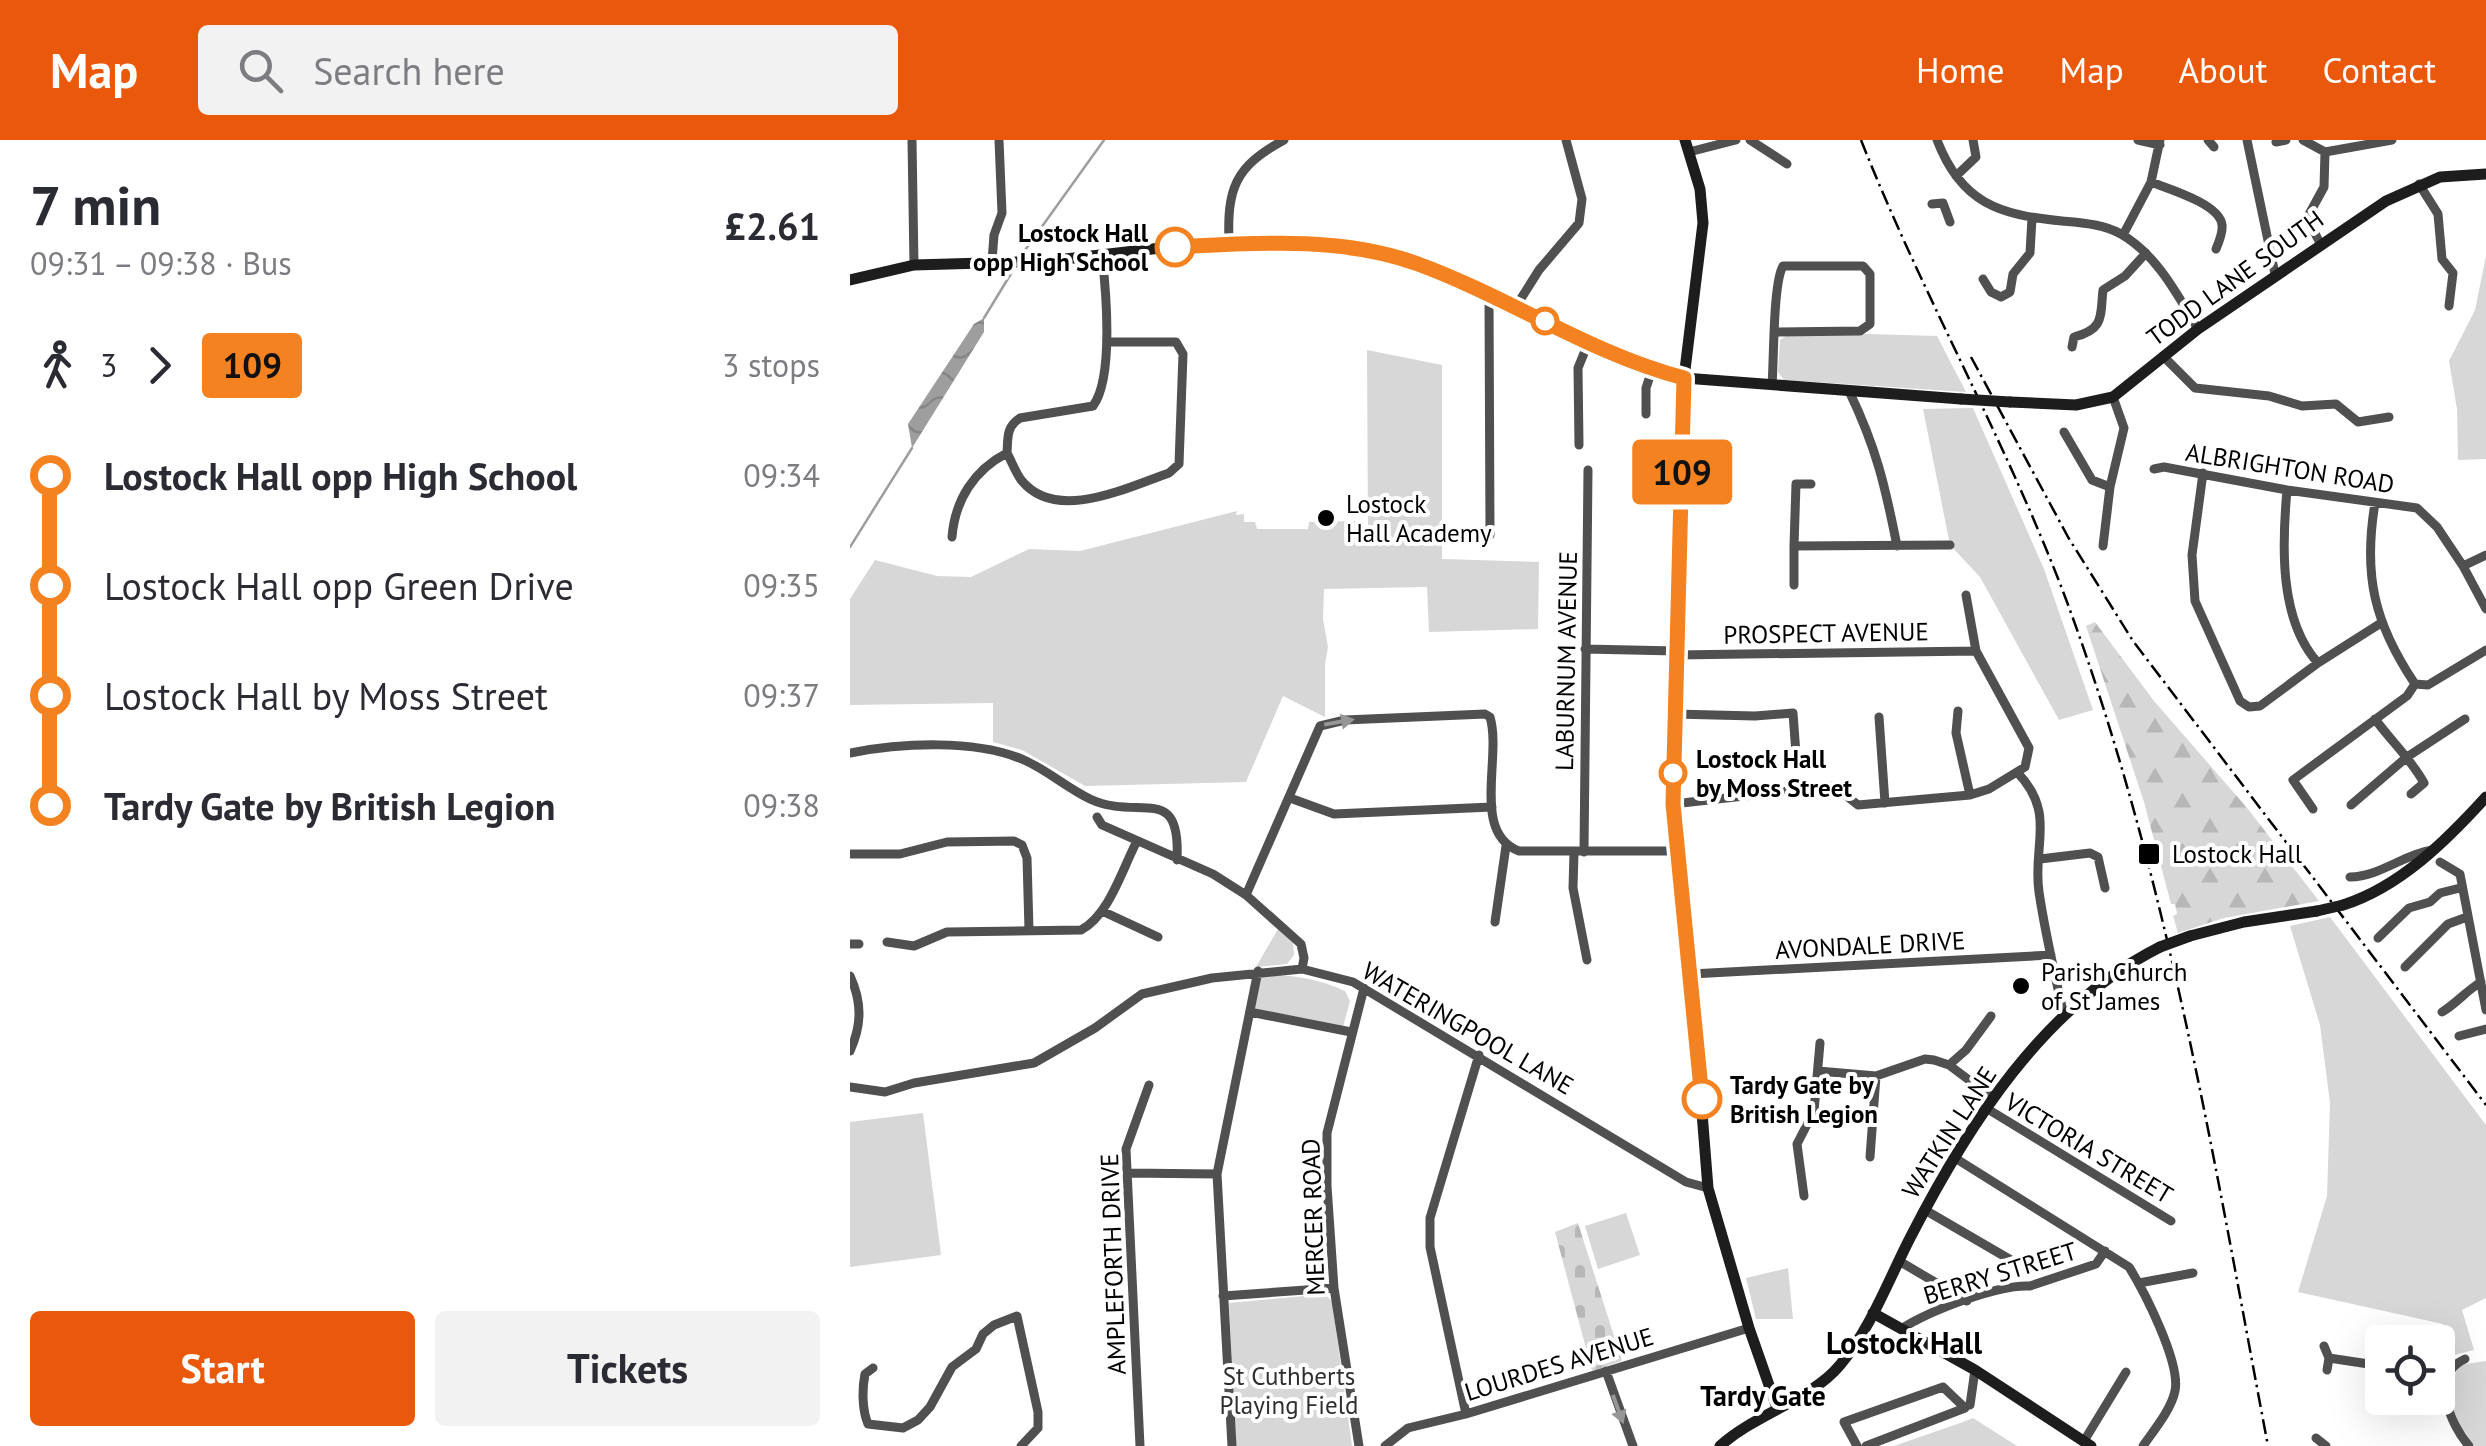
<!DOCTYPE html>
<meta charset="utf-8">
<style>
body{margin:0;font-family:"PT Sans",sans-serif;background:#f2f2f3;color:#2b2b33;height:100vh;display:flex;flex-direction:column;font-size:38px;white-space:nowrap}
*{box-sizing:border-box;margin:0}
p{font-size:32px;color:#7c7c81}
.icon{flex:none;width:55px;height:55px;fill:none;stroke:currentColor;stroke-width:2;stroke-linecap:round;stroke-linejoin:round}
.map{position:relative;flex:1;overflow:hidden}
.sheet{display:flex;flex-direction:column;background:#fff;width:850px}
.sheet>*{flex:none}
.badge{padding:0 20px;border-radius:8px;font-size:35px;line-height:65px}
.controls{position:absolute;left:1515px;top:1185px;display:grid;gap:20px}
.controls a{display:grid;place-items:center;width:90px;height:90px;border-radius:10px;background:#fff;box-shadow:0 10px 40px #0002;font-size:50px}
.map>.badge{position:absolute;translate:-50% -50%;box-shadow:0 0 0 5px #fff}
.legs{display:flex;align-items:center;gap:15px;height:110px;padding:0 30px;font-size:32px}
.legs p{margin-inline-start:auto}
.headline{display:flex;align-items:center;justify-content:space-between;height:170px;padding:0 30px}
h1{font-size:55px;font-weight:700;line-height:75px}
.action{display:flex;gap:20px;margin-top:auto;padding:20px 30px}
.action a{flex:1;height:115px;border-radius:10px;background:#ea580c;color:#fff;font-size:40px;font-weight:700;line-height:115px;text-align:center}
.action a+a{background:#f2f2f3;color:#2b2b33}
ul{padding:0 30px;list-style:none}
li{display:flex;align-items:center;gap:35px;height:110px;font-size:38px}
li i{display:grid;place-items:center;width:15px;height:100%;margin:0 12px;background:currentColor}
li i::after{content:'';width:25px;height:25px;margin:-12px;border:8px solid;border-radius:50%;background:#fff}
li p{margin-inline-start:auto}
li:first-child i{background:linear-gradient(#0000 50%,currentColor 0)}
li:last-child i{background:linear-gradient(currentColor 50%,#0000 0)}
header{display:flex;align-items:center;gap:60px;box-sizing:border-box;height:140px;padding:0 50px;background:#ea580c;color:#fff}
header strong{font-size:48px}
nav{display:flex;gap:55px;margin-inline-start:auto;font-size:35px}
.search{width:700px;height:90px;background:#f2f2f3;display:flex;align-items:center;gap:25px;box-sizing:border-box;padding:0 35px;border-radius:10px;color:#7c7c81;font-size:38px}
main{display:flex;flex:1;min-height:0}
.map>svg:first-child{display:block}
</style>
<header>
<strong>Map</strong>
<div class="search"><svg class="icon" aria-label="search" viewBox="0 0 24 24"><circle cx="10" cy="10" r="6"/><path d="M15 15l6 6"/></svg>Search here</div>
<nav><a>Home</a><a>Map</a><a>About</a><a>Contact</a></nav>
</header>
<main>
<section class="sheet">
<div class="headline"><div><h1>7 min</h1><p>09:31 – 09:38 · Bus</p></div><b>£2.61</b></div>
<div class="legs"><svg class="icon" aria-label="walk" viewBox="0 0 24 24"><circle cx="13" cy="4" r="2"/><path d="M13 8l-2 6 4 7M11 14l-3 7M7 12l3-4h3l4 4"/></svg>3<svg class="icon" aria-label="forward" viewBox="0 0 24 24"><path d="M9 5l7 7-7 7"/></svg><b class="badge" style="background:#f58220;color:#111">109</b><p>3 stops</p></div>
<ul>
<li><i style="color:#f58220"></i><b>Lostock Hall opp High School</b><p>09:34</p></li>
<li><i style="color:#f58220"></i><span>Lostock Hall opp Green Drive</span><p>09:35</p></li>
<li><i style="color:#f58220"></i><span>Lostock Hall by Moss Street</span><p>09:37</p></li>
<li><i style="color:#f58220"></i><b>Tardy Gate by British Legion</b><p>09:38</p></li>
</ul>
<div class="action"><a>Start</a><a>Tickets</a></div>
</section>
<div class="map">
<svg width="1636" height="1306" viewBox="0 0 1636 1306">
<defs>
<pattern id="forest-firs" width="22" height="20" patternUnits="userSpaceOnUse" patternTransform="scale(2.5)"><rect width="22" height="20" fill="#d7d7d7"/><path d="M5 1l3.5 6h-7zM16 11l3.5 6h-7z" fill="#b7b7b7"/></pattern>
<pattern id="cemetery-stones" width="16" height="16" patternUnits="userSpaceOnUse" patternTransform="scale(2.5)"><rect width="16" height="16" fill="#d7d7d7"/><path d="M2 7V4a2 2 0 0 1 4 0v3zM10 15v-3a2 2 0 0 1 4 0v3z" fill="#b7b7b7"/></pattern>
<pattern id="water-waves" width="16" height="10" patternUnits="userSpaceOnUse" patternTransform="scale(2.5)"><rect width="16" height="10" fill="#9e9e9e"/><path d="M0 5q4-4 8 0t8 0" fill="none" stroke="#868686"/></pattern>
</defs>
<rect width="100%" height="100%" fill="#fff"/>
<path fill="#d7d7d7" d="M1636,116V319L1608,320L1607,269L1599,221L1625,170Z
M1018,194L1087,196L1116,252L934,240L928,232L930,200L936,196Z
M517,210L592,225V419L689,422L688,489L579,492L577,447L474,449L473,479L478,507L475,524V577L433,556L396,642L235,646L172,610L143,602V563L0,565V459L25,420L87,436L121,437L179,409L230,411L387,371L386,375L394,374V382H405L407,389H458L459,382L504,381L518,389Z
M1123,268L1194,429L1243,570L1209,580L1130,437L1100,405L1073,269Z
M1480,777L1636,985V1158L1612,1170L1624,1210L1604,1215L1593,1184L1448,1152L1477,1056L1480,963L1470,885L1440,786Z
M428,789L443,803L444,815L437,824L406,827Z
M411,835C442,835 467,838 495,851L500,861L493,887L405,868Z
M73,973L91,1115L0,1127V982Z
M776,1073L790,1115L748,1129L735,1086Z
M938,1128L943,1179H906L896,1138Z
M475,1154L482,1161L502,1306H386L379,1163Z
M1636,1221V1306H1625C1605,1280 1591,1256 1610,1225Z
M1123,1278L1167,1306H1044L1113,1282Z"/>
<path fill="url(#forest-firs)" d="M1245,482L1304,561L1398,669L1469,761L1374,778L1328,793L1323,776L1327,774L1325,764H1321L1294,662L1236,486Z"/>
<path fill="url(#cemetery-stones)" d="M728,1083L772,1221L742,1231L705,1092Z"/>
<path fill="url(#water-waves)" d="M134,178V192L62,308L58,284L124,184Z"/>
<g fill="none" stroke-linecap="round" stroke-linejoin="round">
<path stroke="#9e9e9e" stroke-width="2.5" d="M173,113L254,0
M134,178L162,132
M0,407L62,308"/>
<path stroke="#505050" stroke-width="9" d="M62,0L64,125
M900,0L937,24
M1087,0C1111,63 1149,75 1212,81C1233,83 1253,84 1271,94C1307,115 1327,154 1348,189
M1288,0L1310,5
M1358,0L1364,7
M1397,0L1425,134
M1453,0L1475,12
M1426,2L1436,0
M839,12L886,0
M1106,36L1126,17L1123,0
M1301,42C1319,49 1370,64 1372,85C1373,92 1369,102 1366,109
M1569,44L1588,74L1592,119L1603,133L1599,166
M1082,64L1093,63L1100,82
M1273,95L1301,42L1310,0
M1470,103L1457,78L1474,47L1475,12L1542,0
M379,104C377,49 384,27 434,0
M142,121L144,95L152,73L149,0
M1133,139L1141,152L1151,157L1160,152L1163,134L1180,113L1182,78
M639,156L640,395
M665,168L689,130L729,83L732,59L716,0
M1222,207L1224,197C1255,189 1250,176 1253,150L1275,136L1296,113
M1313,216L1345,248L1419,256L1452,266L1486,264L1508,282L1539,277
M922,245C924,219 923,143 933,126H1013L1020,134V184L1010,191L926,192
M999,251C1026,307 1035,345 1047,406
M796,274V248L802,230
M1214,292L1242,340L1260,347
M729,305L728,228L739,201
M157,313C162,322 166,334 172,341C207,383 278,347 319,333L329,324L333,214L326,202H257
M1304,329L1314,327L1437,350L1567,368L1587,387L1613,426L1636,469
M1353,333L1342,415L1345,461L1390,561L1399,567L1410,566L1468,523L1531,483
M961,344H946L944,406L1100,405
M1437,350C1432,405 1429,480 1468,523
M1525,363C1513,435 1524,483 1565,544L1578,545L1636,510
M102,397C105,360 124,330 157,313C158,298 156,287 170,278L243,266C264,238 256,150 252,115
M944,406V445
M1253,406L1260,347L1274,288L1263,257
M1613,426L1636,415
M735,509L826,511
M826,515L1126,511
M1108,571L1106,593L1120,655
M824,574L905,576L943,573L946,614
M1029,577L1035,663
M1525,579C1541,601 1561,619 1574,643L1561,654
M0,613C51,603 126,599 174,620C197,630 217,648 240,659C289,682 331,641 327,720
M1167,632C1207,674 1182,705 1189,752C1195,793 1205,835 1214,876
M440,658L484,674L642,667
M823,664L984,646L1008,665L1120,655L1139,649L1175,627L1179,608L1126,511L1116,455
M1501,665L1557,617L1615,579
M1463,669L1443,640L1557,556L1565,544
M247,677L252,685L363,734L396,755L451,804L454,818L452,829
M724,712L723,748L737,820
M734,712L738,330
M0,714H50L97,702L164,701L172,705L177,718L179,790
M1190,719L1240,713L1248,717L1255,748
M1590,722L1610,734L1636,870
M1500,737C1531,736 1552,715 1582,710
M396,755L470,586L495,580L635,574L640,577C652,617 621,693 669,711H826
M252,771L308,797
M645,782L656,706
M1528,798L1559,768L1580,762L1590,753L1610,748
M37,802L64,806L97,792L231,790C259,775 272,730 286,703
M0,804H9
M1555,827L1598,784L1617,777
M841,834L1201,815
M0,836C12,862 12,885 0,911
M400,872L501,892
M1592,872C1607,863 1616,851 1631,842
M1609,896L1636,889
M1099,925L1116,910L1141,876
M968,931L1026,936L1075,919L1084,920L1099,925L1143,958
M0,947L35,952L64,943L184,923L245,888L292,854L362,838L452,829L503,842L836,1042L858,1048
M1136,968L1321,1081
M1020,1017L1026,936
M1105,1018L1279,1127C1294,1151 1331,1223 1325,1251C1321,1270 1304,1290 1293,1306
M276,1033L367,1034
M954,1056L947,1004L964,971L970,903
M1075,1070L1166,1123
M1049,1121L1117,1161
M1289,1143L1343,1133
M373,1156L484,1148
M1051,1189C1079,1171 1148,1144 1180,1146L1246,1124L1255,1111
M1474,1206L1479,1218L1477,1230
M1479,1218L1532,1226
M1615,1219C1579,1235 1600,1284 1619,1306
M23,1228L15,1234C12,1249 12,1270 18,1284L53,1288L68,1280L80,1267L102,1227L126,1209L133,1194L144,1185L167,1176L188,1272V1288L171,1306
M756,1231L783,1306
M1120,1265L1125,1230
M616,1274L580,1107V1078L629,915
M1466,1298L1476,1306
M1234,1301L1276,1232
M290,1306L276,1009L299,945
M382,1306L367,1034L408,831
M509,1306L484,1148L477,1046V993L514,848
M535,1306L558,1288L616,1274L899,1188
M1007,1306L994,1282L1093,1247L1115,1268L1016,1306"/>
<path stroke="#1d1d1d" stroke-width="11" d="M835,0L850,49L853,83L834,238L822,623L826,711L841,834L858,1048L899,1188L927,1268
M0,140L64,125L198,121L311,108L379,104L490,106L565,123L786,223L834,238L1111,259
M1160,262L1226,265L1263,257L1348,189L1536,61L1590,37L1636,34
M1493,765C1550,747 1597,700 1636,657
M1340,796L1394,782L1467,771
M1023,1173L1125,1230L1241,1306
M870,1306C905,1274 961,1260 990,1225C1021,1188 1038,1141 1060,1098C1118,985 1193,866 1310,807"/>
<path stroke="#000" stroke-width="2.5" stroke-dasharray="15 5 2.5 5" stroke-linecap="butt" d="M1011,0C1073,157 1158,304 1217,462C1318,735 1364,1021 1418,1306
M1121,217L1218,397L1283,501L1636,965"/>
<path stroke="#1d1d1d" stroke-width="11" d="M1111,259L1160,262
M1467,771L1493,765
M1310,807L1340,796"/>
</g>
<defs><path id="oneway-solid" d="M-6-.8H1V-3.2L6.5 0L1 3.2V.8H-6Z" transform="scale(2.5)"/></defs>
<g fill="#969696">
<use href="#oneway-solid" transform="translate(489 582) rotate(-10)"/>
<use href="#oneway-solid" transform="translate(768 1269) rotate(70)"/>
</g>
<g fill="none" stroke-linecap="round" stroke-linejoin="round">
<g stroke="#fff" stroke-width="22">
<path id="line-1" d="M325,107C405,103 491,96 568,124C658,157 741,214 834,238L823,664L852,959"/>
</g>
<use href="#line-1" stroke="#f58220" stroke-width="15"/>
</g>
<g fill="#fff" stroke="#f58220" stroke-width="5">
<circle cx="325" cy="107" r="18"/>
<circle cx="695" cy="181" r="12"/>
<circle cx="823" cy="633" r="12"/>
<circle cx="852" cy="959" r="18"/>
</g>
<g fill="#000" stroke="#fff" stroke-width="4">
<circle cx="476" cy="378" r="10"/>
<rect x="1287" y="702" width="24" height="24" rx="5"/>
<circle cx="1171" cy="846" r="10"/>
</g>
<g text-anchor="middle" stroke-width="8" stroke-linejoin="round" paint-order="stroke">
<g font-size="25" font-weight="bold" fill="#000" stroke="#fff" text-anchor="start">
<text x="298" y="102" text-anchor="end">Lostock Hall<tspan x="298" dy="29">opp High School</tspan></text>
<text x="846" y="628">Lostock Hall<tspan x="846" dy="29">by Moss Street</tspan></text>
<text x="880" y="954">Tardy Gate by<tspan x="880" dy="29">British Legion</tspan></text>
</g>
<g font-size="25" fill="#000" stroke="#fff">
<text transform="translate(1385 138) rotate(-36)" y="9">TODD LANE SOUTH</text>
<text transform="translate(1440 328) rotate(9)" y="9">ALBRIGHTON ROAD</text>
<text transform="translate(976 493) rotate(-1)" y="9">PROSPECT AVENUE</text>
<text transform="translate(716 521) rotate(-89)" y="9">LABURNUM AVENUE</text>
<text transform="translate(1020 805) rotate(-3)" y="9">AVONDALE DRIVE</text>
<text transform="translate(618 888) rotate(30)" y="9">WATERINGPOOL LANE</text>
<text transform="translate(1099 992) rotate(-57)" y="9">WATKIN LANE</text>
<text transform="translate(1239 1008) rotate(31)" y="9">VICTORIA STREET</text>
<text transform="translate(463 1077) rotate(-92)" y="9">MERCER ROAD</text>
<text transform="translate(263 1124) rotate(-92)" y="9">AMPLEFORTH DRIVE</text>
<text transform="translate(1150 1133) rotate(-17)" y="9">BERRY STREET</text>
<text transform="translate(709 1224) rotate(-17)" y="9">LOURDES AVENUE</text>
</g>
<g font-size="25" fill="#000" stroke="#fff" text-anchor="start">
<text x="496" y="373">Lostock<tspan x="496" dy="29">Hall Academy</tspan></text>
<text x="1322" y="723">Lostock Hall</text>
<text x="1191" y="841">Parish Church<tspan x="1191" dy="29">of St James</tspan></text>
</g>
<g font-size="25" fill="#2e2e2e" stroke="#fff">
<text x="439" y="1245">St Cuthberts<tspan x="439" dy="29">Playing Field</tspan></text>
</g>
<g font-size="28" font-weight="bold" fill="#000" stroke="#fff">
<text x="913" y="1266">Tardy Gate</text>
</g>
<g font-size="30" font-weight="bold" fill="#000" stroke="#fff">
<text x="1054" y="1214">Lostock Hall</text>
</g>
</g>
</svg>
<div class="controls">
<a><svg class="icon" aria-label="locate" viewBox="0 0 24 24"><circle cx="12" cy="12" r="6"/><path d="M12 2v4M12 18v4M2 12h4M18 12h4"/></svg></a>
</div>
<b class="badge" style="left:832px;top:332px;background:#f58220;color:#111">109</b>
</div>
</main>
